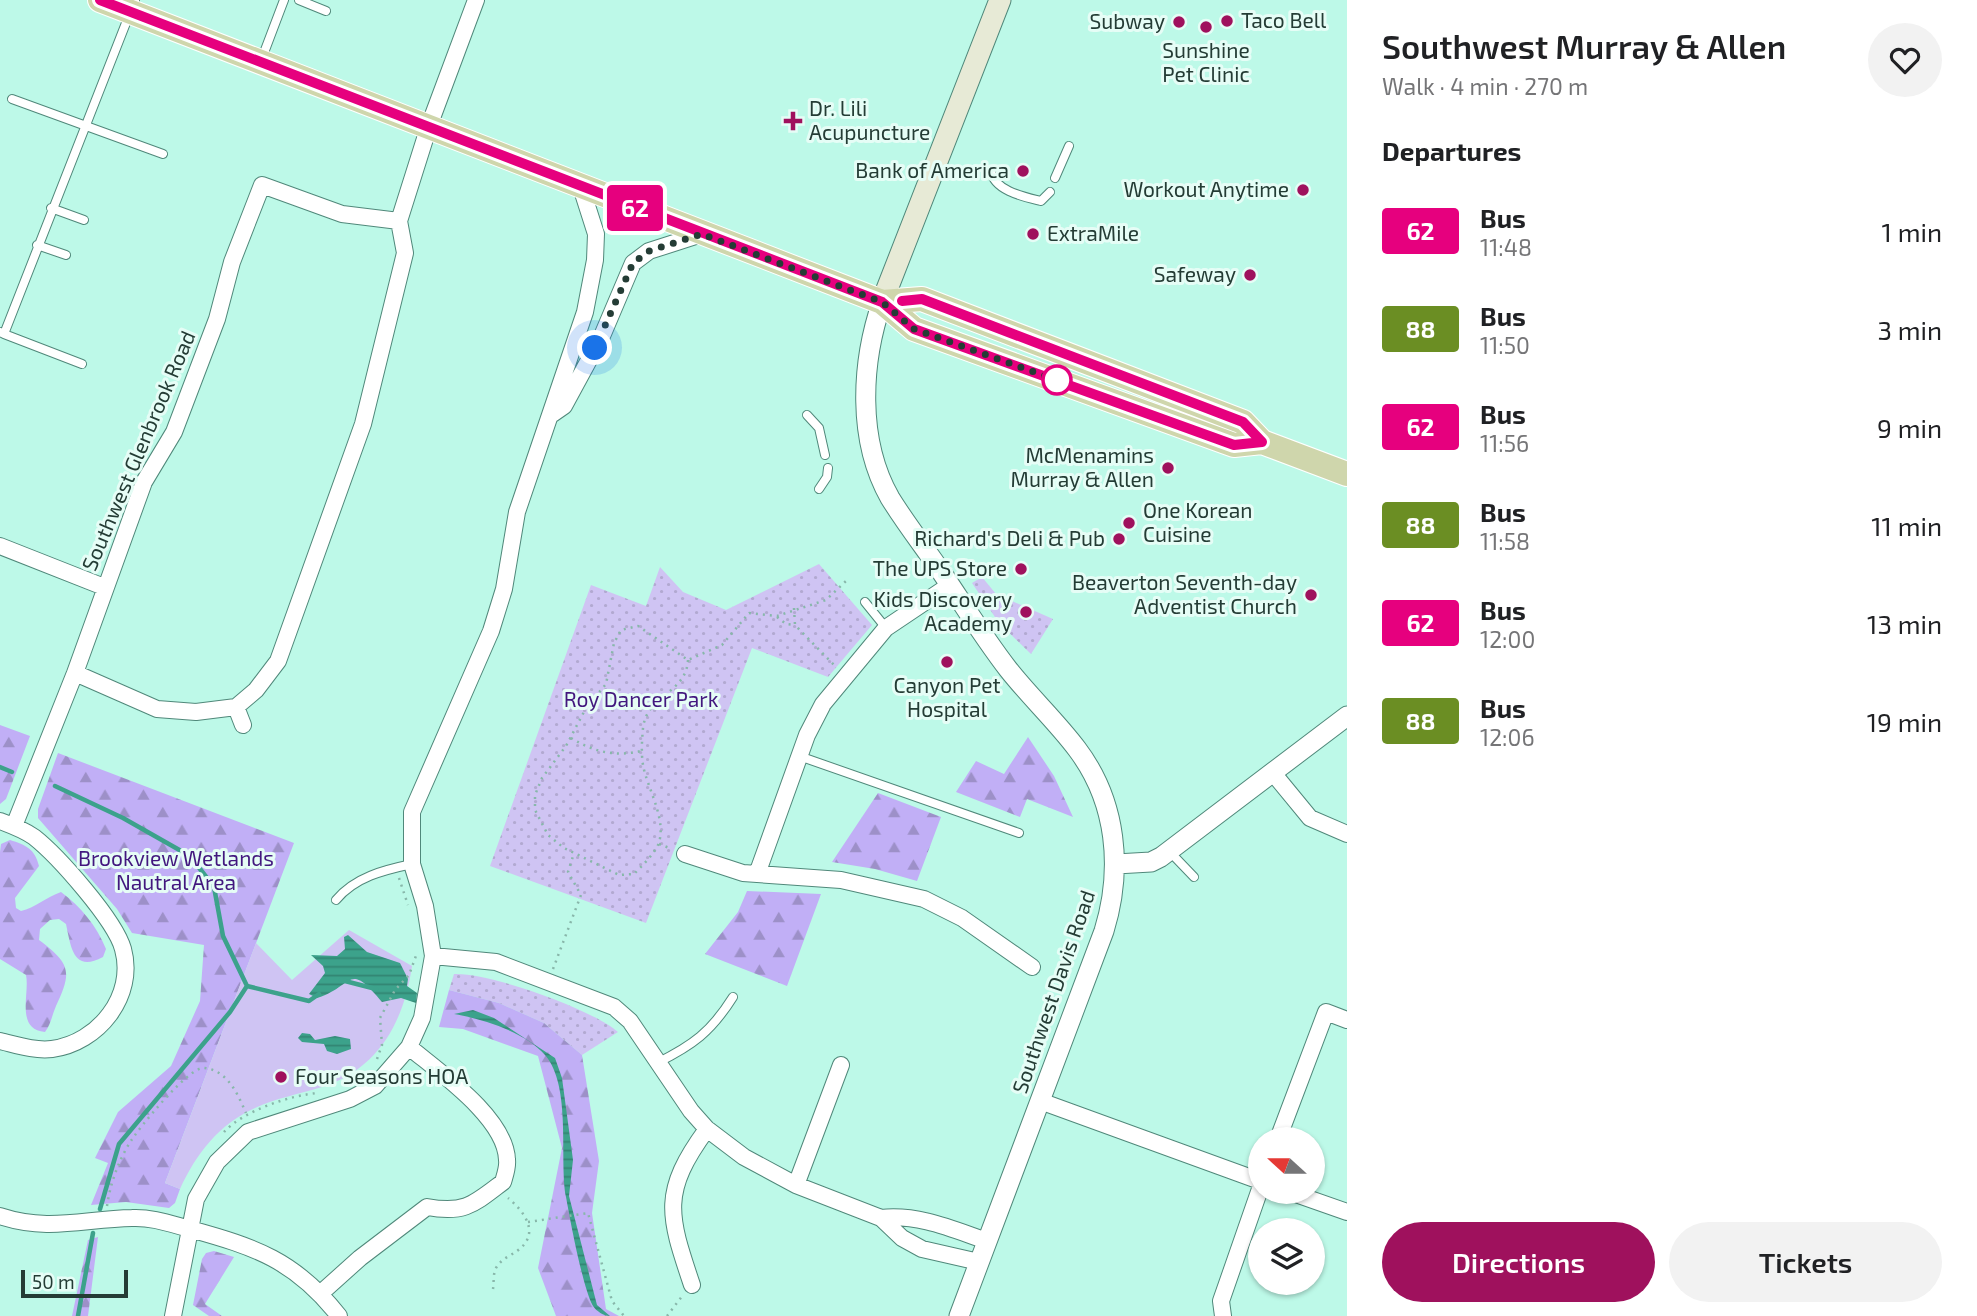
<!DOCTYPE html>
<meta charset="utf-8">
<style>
body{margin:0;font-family:"Exo 2",sans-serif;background:#f2f2f2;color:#202124;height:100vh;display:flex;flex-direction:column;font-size:26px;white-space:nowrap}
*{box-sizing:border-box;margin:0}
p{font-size:23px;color:#757577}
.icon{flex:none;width:38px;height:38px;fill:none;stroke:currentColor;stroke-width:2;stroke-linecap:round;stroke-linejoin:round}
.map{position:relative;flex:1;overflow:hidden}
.panel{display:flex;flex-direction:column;background:#fff;width:630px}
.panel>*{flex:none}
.badge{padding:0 14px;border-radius:5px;font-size:24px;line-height:46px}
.needle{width:46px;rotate:291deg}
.tools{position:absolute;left:1248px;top:1127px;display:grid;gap:14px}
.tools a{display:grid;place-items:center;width:77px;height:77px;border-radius:50%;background:#fff;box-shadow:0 2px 5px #0004;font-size:35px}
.scale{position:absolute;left:21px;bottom:18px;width:107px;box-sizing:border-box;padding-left:7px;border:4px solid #243c35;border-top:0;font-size:19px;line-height:24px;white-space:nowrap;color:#243c35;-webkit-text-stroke:5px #e6fdf6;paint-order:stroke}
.you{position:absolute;width:35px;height:35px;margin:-18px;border:5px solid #fff;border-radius:50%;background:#1a73e8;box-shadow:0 0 0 10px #1a73e833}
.map>.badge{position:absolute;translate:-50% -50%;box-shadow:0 0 0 4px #fff}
h2{padding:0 35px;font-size:26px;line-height:63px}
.round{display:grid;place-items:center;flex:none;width:74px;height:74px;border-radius:37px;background:#f2f2f2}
.summary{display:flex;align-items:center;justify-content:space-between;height:119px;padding:0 35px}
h1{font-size:33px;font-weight:600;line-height:52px}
.cta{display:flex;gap:14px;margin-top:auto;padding:14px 35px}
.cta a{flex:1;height:80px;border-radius:42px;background:#9f115d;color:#fff;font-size:28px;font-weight:600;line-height:80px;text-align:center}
.cta a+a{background:#f2f2f2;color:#202124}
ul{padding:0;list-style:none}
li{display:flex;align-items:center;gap:21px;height:98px;padding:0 35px}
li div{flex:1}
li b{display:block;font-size:26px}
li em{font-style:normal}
li .badge{min-width:77px;font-weight:700;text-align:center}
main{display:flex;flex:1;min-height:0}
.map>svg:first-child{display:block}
</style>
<main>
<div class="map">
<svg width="1347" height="1316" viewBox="0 0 1347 1316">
<defs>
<pattern id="grass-dots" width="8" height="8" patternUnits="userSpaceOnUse" patternTransform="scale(1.75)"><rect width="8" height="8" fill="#cfc4f3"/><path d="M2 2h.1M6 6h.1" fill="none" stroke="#b2a9d1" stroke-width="1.8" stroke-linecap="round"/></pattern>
<pattern id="forest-firs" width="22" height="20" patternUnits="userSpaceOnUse" patternTransform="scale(1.75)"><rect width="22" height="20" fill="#c1aff6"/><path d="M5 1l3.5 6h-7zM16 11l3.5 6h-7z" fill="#9d90c8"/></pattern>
<pattern id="water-rules" width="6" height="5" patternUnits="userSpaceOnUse" patternTransform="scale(1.75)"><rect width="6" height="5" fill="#3ca28b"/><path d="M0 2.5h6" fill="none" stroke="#328572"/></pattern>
</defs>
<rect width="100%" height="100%" fill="#bdf9e8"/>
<path fill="url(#grass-dots)" d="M819,564L872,625L828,677L752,648L646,923L490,866L591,585L646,606L660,567L683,592L726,610Z
M982,577L996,594L1053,619L1031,654L999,623L972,583Z
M454,974C488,972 592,1009 618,1032L582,1055L544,1023L499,1003L449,990Z"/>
<path fill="url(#forest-firs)" d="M0,725L30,736L6,799L0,804Z
M1028,737L1054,776L1073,817L1027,799L1020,817L956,792L976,761L1004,774Z
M58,753L294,843L165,1183L180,1189L175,1203L169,1208L126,1202L91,1205L108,1163L95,1158L118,1112L171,1066L200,1001L204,945L132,933L117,909L38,818V809Z
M878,793L941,817L917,881L875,869L832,862Z
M10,840C26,845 35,849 39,866L15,898L16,908L21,911C35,908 46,897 61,892C81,907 96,925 106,949L103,957C73,973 71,947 66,924L59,919L50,920L40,929L39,940C71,964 72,972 56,1006C52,1015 51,1024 45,1032C15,1029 30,994 26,975L0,959V852L1,844Z
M747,891L821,894L787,986L705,954L738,912Z
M449,990L499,1003L544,1023L582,1055L599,1161L592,1213L606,1309L619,1316H556L538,1268L562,1148L538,1056L463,1029L439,1027Z
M98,1237L88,1316H72L88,1240Z
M214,1251L234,1257L205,1304L222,1316H209L193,1305L202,1259L206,1253Z"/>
<path fill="#cfc4f3" d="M349,930L412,966C404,1021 379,1069 322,1087C300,1094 276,1098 255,1108C219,1124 196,1154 180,1189L165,1183L256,943L292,980Z"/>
<path fill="url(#water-rules)" d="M348,935L367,952L400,963L408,979L407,986L417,993L416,1003L401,998L382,1002C347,960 355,986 317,998L309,994L325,973L323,966L311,955L337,956L345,949L344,937Z
M473,1010L494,1018L555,1058L562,1078L573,1160L569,1196L597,1305L610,1316C604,1316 596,1311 593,1306C583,1289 570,1219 566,1197C559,1160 572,1086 545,1055C525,1032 483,1019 454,1014Z
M302,1033L310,1034L315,1040L335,1036L350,1039L351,1049L337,1054L327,1051L324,1044L302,1042L298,1038Z"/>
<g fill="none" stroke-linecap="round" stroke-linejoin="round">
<path stroke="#3ca28b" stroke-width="4.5" d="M0,767L12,772
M55,786L123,818L190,856L214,887L223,936L247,986L309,1001L319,994
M341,980L376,989
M100,1209L119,1144L230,1012L247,986
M78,1316L93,1233"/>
<g stroke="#50887a" stroke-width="10">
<path id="service" d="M299,0L326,11
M262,58L284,0
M12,99L163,154
M991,171C994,191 1025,197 1041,201L1050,192
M1055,178L1069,146
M51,208L84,220
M37,245L66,255
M0,332L4,334L135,0
M4,334L82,364
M807,415L819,428L825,455
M819,489L827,477L828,468
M865,602L886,628
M799,756L1019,833
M1170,852L1194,877
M336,900C355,877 384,870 412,864
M657,1063C693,1045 711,1032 733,997"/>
</g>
<g stroke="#50887a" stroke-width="18">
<path id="minor" d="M551,415L564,406L602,336L633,263L649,251L702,234
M0,546L104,587
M75,673L157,709L196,712L236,707L256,690L278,661L363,424L405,253L399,221L429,126L476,0
M236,707L243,725
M1273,773L1310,818L1347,834
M0,821C11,825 24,830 34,837C58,856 115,920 123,949C136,996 98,1043 52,1049C34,1051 17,1045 0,1041
M14,826L75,673L144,482L174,432L217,319L232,262L262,185L342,214L399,221
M685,854L743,873L841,880L924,899L962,918L1032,967
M757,874L807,735L823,704L886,628L950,585
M433,956L496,962L614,1007L630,1021L691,1111L707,1129L744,1157L796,1185L881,1218L902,1238L922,1249L979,1262
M1040,1101L1260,1181
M1278,1139L1326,1012L1347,1020
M796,1185L841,1065
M1290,1192L1347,1212
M0,1216C49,1232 83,1219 132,1218C152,1217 171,1224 190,1229C255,1247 295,1260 339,1316
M881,1218C919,1214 952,1229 987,1241
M692,1285C668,1214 661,1192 707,1129
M321,1293L360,1258L427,1207C465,1214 474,1204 503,1182C505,1175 508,1167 507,1160C506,1118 439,1072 409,1047
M173,1316L196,1199L217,1162L248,1132L350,1099L375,1086L409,1047L422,1018L433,956L425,906L412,864V812L491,631L504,589L517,512L585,312L595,260L596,234L581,187
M1223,1316L1221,1301L1260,1189"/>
</g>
<g stroke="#50887a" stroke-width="21">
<path id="tertiary" d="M882,302C861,363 857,440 890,498C906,524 925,548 942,573C963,604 984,638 1008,669C1030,697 1056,721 1077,749C1117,802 1123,869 1104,931L959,1316
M1116,864L1151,862L1161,857L1347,716"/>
</g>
<g stroke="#50887a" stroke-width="23">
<path id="secondary" d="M882,302L1000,0"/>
</g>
<g stroke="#fff" stroke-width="26">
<path id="primary" d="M100,0L882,302L914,329L1234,445L1262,442
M882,302L922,299L1243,422L1262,442L1347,474"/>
</g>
<path stroke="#88b7aa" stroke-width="2.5" stroke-dasharray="2 5" stroke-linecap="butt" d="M794,608L795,625L836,667
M777,617L786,624L795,625
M688,660C686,694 647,694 643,728C642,740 641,753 643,765C647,788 668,821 658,845C653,855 642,866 634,874L619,875L564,848L548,835L535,810V795L542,778L566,746L586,708L606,684L614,643L621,630L638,626L688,660L722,645L749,613L777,616L826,600L846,581
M571,738C594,752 615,757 641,751
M659,844L672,849
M399,878L408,905
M553,969L581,895L568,872L574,853
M377,1059L382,1045L380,1018L395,990L409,975L417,953
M224,1132C243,1111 290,1095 319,1093
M107,1206C110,1185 118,1162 129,1144C137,1130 189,1066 204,1068C228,1070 238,1095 246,1113
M528,1222L588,1213L612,1301L624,1316
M493,1289C494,1283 493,1273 496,1268C501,1259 510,1256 517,1251C541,1234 525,1212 508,1198
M667,1316L683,1295"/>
<use href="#service" stroke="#fff" stroke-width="8"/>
<use href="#minor" stroke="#fff" stroke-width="16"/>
<use href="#tertiary" stroke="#fff" stroke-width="19"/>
<use href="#secondary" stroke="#e7ead6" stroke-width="21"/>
<use href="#primary" stroke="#cfd6ac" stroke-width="24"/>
</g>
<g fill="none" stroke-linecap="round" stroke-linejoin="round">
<g stroke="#fff" stroke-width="16">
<path id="line" d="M100,0L882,302L914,329L1234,445L1262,442L1243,422L922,299L902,301"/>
</g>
<use href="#line" stroke="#e6007e" stroke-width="10"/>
<path stroke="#243c35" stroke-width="7" stroke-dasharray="0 12.6" d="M595,348L633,263L649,251L702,234L882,302L914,329L1062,382L1057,380"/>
</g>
<g fill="#9f115d" stroke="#e6fdf6" stroke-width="2.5">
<circle cx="1227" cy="21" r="7"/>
<circle cx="1179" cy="22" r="7"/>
<circle cx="1206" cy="27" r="7"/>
<path d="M789.5 110.5h7v7h7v7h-7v7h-7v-7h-7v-7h7z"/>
<circle cx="1023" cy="171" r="7"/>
<circle cx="1303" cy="190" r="7"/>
<circle cx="1033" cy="234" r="7"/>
<circle cx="1250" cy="275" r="7"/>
<circle cx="1168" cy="468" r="7"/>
<circle cx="1129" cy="523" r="7"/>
<circle cx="1119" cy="539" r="7"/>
<circle cx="1021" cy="569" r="7"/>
<circle cx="1311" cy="595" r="7"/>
<circle cx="1026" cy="612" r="7"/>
<circle cx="947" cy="662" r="7"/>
<circle cx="281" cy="1077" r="7"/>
</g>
<circle fill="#fff" stroke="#e6007e" stroke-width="3.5" cx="1057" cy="380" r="14"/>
<g text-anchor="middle" stroke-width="6" stroke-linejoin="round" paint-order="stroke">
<g font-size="21" fill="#243c35" stroke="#e6fdf6" text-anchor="end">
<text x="1241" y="28" text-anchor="start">Taco Bell</text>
<text x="1165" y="29">Subway</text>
<text x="1206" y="58" text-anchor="middle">Sunshine<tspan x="1206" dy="24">Pet Clinic</tspan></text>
<text x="809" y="116" text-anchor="start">Dr. Lili<tspan x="809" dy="24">Acupuncture</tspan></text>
<text x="1009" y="178">Bank of America</text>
<text x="1289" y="197">Workout Anytime</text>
<text x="1047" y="241" text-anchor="start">ExtraMile</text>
<text x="1236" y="282">Safeway</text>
<text x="1154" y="463">McMenamins<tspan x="1154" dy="24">Murray &amp; Allen</tspan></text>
<text x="1143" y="518" text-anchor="start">One Korean<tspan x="1143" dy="24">Cuisine</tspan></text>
<text x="1105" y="546">Richard's Deli &amp; Pub</text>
<text x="1007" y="576">The UPS Store</text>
<text x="1297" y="590">Beaverton Seventh-day<tspan x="1297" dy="24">Adventist Church</tspan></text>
<text x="1012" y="607">Kids Discovery<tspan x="1012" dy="24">Academy</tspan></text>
<text x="947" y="693" text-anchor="middle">Canyon Pet<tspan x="947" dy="24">Hospital</tspan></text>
<text x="295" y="1084" text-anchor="start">Four Seasons HOA</text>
</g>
<g font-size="21" fill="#243c35" stroke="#e6fdf6">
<text transform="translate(139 451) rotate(-67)" y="7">Southwest Glenbrook Road</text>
<text transform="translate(1054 992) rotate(-71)" y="7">Southwest Davis Road</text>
</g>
<g font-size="21" fill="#42177e" stroke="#e6fdf6">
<text x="641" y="707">Roy Dancer Park</text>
<text x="176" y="866">Brookview Wetlands<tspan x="176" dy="24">Nautral Area</tspan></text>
</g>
</g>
</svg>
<div class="tools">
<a><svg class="needle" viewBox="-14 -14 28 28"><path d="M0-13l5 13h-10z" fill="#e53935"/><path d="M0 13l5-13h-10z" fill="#757577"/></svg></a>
<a><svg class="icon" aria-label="layers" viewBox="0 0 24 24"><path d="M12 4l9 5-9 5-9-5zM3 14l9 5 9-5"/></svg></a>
</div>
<div class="scale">50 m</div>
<div class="you" style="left:595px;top:348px"></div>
<b class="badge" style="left:635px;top:208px;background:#e6007e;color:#fff">62</b>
</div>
<section class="panel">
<div class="summary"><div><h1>Southwest Murray &amp; Allen</h1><p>Walk · 4 min · 270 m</p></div><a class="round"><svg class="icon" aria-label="heart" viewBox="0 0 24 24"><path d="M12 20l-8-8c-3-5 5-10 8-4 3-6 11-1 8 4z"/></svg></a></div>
<h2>Departures</h2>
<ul>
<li><span class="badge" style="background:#e6007e;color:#fff">62</span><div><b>Bus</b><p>11:48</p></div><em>1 min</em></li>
<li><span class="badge" style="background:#6b8e23;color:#fff">88</span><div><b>Bus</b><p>11:50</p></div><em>3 min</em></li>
<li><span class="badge" style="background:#e6007e;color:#fff">62</span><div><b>Bus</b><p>11:56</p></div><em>9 min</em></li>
<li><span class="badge" style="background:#6b8e23;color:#fff">88</span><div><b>Bus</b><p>11:58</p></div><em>11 min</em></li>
<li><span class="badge" style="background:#e6007e;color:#fff">62</span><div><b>Bus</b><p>12:00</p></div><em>13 min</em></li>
<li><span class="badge" style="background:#6b8e23;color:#fff">88</span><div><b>Bus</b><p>12:06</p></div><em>19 min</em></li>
</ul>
<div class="cta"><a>Directions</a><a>Tickets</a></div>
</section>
</main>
